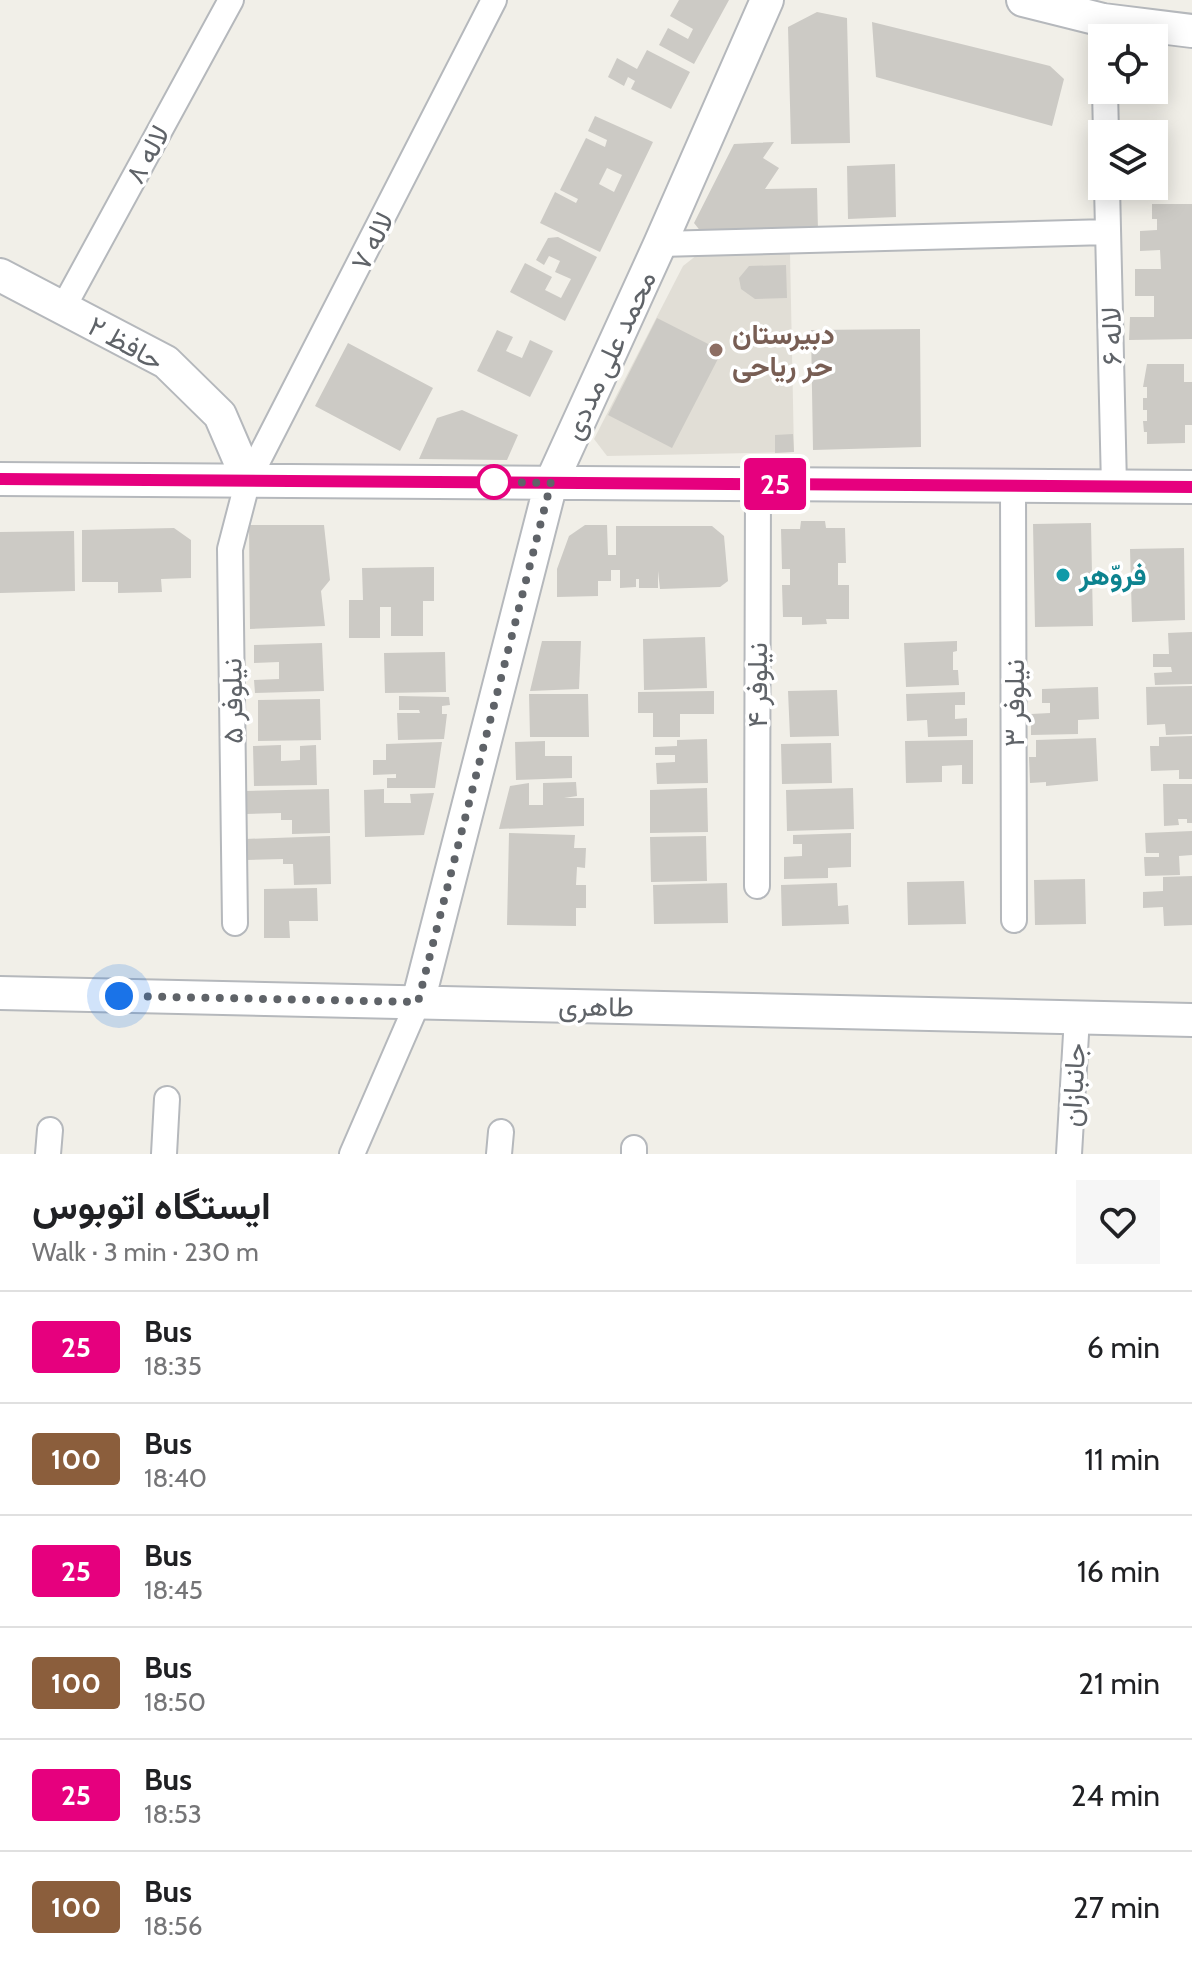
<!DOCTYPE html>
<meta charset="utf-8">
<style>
body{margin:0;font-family:Cabin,Vazirmatn,sans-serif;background:#f6f6f6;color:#202124;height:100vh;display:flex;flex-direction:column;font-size:30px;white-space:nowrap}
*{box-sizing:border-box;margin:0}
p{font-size:26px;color:#757577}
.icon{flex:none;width:44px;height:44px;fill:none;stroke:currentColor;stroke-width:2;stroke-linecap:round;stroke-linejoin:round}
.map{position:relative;height:1154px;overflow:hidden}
.side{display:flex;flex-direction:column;background:#fff;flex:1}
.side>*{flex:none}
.badge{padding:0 16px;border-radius:6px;font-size:28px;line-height:52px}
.tools{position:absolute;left:1088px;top:24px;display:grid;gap:16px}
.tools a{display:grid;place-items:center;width:80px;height:80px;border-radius:0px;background:#fff;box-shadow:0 4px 20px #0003;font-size:40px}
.you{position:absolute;width:40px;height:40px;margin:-20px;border:6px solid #fff;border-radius:50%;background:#1a73e8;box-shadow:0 0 0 12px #1a73e833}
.map>.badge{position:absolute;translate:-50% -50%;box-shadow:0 0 0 4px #fff}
.round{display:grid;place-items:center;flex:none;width:84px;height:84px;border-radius:0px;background:#f6f6f6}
.summary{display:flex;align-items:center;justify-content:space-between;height:136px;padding:0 32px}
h1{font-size:38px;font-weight:700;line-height:60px}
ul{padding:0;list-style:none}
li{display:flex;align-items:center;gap:24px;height:112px;padding:0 32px;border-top:2px solid #e0e0e0}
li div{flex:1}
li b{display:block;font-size:30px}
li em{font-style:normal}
li .badge{min-width:88px;font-weight:700;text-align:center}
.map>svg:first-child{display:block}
</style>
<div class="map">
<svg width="1192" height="1154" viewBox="0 0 1192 1154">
<rect width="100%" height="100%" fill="#f1efe8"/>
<path fill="#e1ded6" d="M790,253L794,452L607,456L594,439L683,266L697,255Z"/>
<path fill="#cccac5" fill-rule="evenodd" d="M679,0H729L694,64L659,45L668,28L688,39L693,29L670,16Z
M817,12L847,18L850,143L791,144L788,27Z
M872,22L1050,66L1064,79L1052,126L876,77Z
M647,50L690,72L671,109L631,89L635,81L628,77L624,86L608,77L617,58L637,69Z
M595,116L653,142L600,252L540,223L555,192L576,203L578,199L560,190L586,138L605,147L607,140L588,131ZM607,168L622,175L614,192L599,184Z
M774,142L763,158L779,168L765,189L817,188L818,231L702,233L694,223L734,144Z
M895,164L896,217L848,219L847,166Z
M1152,204H1192V339L1129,340L1130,317H1154V296H1135V269H1161L1160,250L1140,251V231L1157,230V219H1152Z
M558,237L597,257L565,321L510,292L525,263L552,277L545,290L561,298L571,279L555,272L560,261L549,256L544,265L536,260L548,238Z
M786,265L787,298L755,299L741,289L739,278L749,266Z
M657,318L722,351L672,448L608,415Z
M920,329L921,447L813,450L811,330Z
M497,330L513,337L506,351L522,358L530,340L553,351L530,397L477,371Z
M348,343L433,388L400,451L315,406Z
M1147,364H1184V382H1192V425H1185V443L1147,444V432H1144L1143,421H1147V410H1143V398H1147V387H1143Z
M462,410L518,435L507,460L419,459L437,418Z
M793,434L794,452L775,453V435Z
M801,521H825L826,528H845L846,563H838V585H849V619H826L827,624L802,625V617H783L782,585H790V569H782L781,529H800Z
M1091,523L1093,626L1035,627L1033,524Z
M249,525H324L330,580L321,591L325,626L250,629Z
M585,525H607L608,555H616V526H712L724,536L728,581L720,587L660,589L658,571V588H639V579H636V587L620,588V570H611V581H598V596L557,597V569L569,536Z
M174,528L191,540V578L161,579L162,592L118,593V582H82V530Z
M74,531L75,591L0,593V532Z
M1184,548L1185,620L1132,622L1130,549Z
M434,567V601H423V636H391V607H380V638H349V600H363L362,568Z
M1192,632V684L1155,685L1154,673L1172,672L1171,667H1153V654H1169L1168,633Z
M705,637L707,688L644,690L643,639Z
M542,641H581L579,689L530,691Z
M957,641V651L953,652V670H958L959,685L906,687L904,643Z
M322,643L324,691L255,693L254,680L279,679V662L254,663V645Z
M445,652L446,692L385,693L384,653Z
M1192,686V734L1166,735L1165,724L1147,725L1146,687Z
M1098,687L1099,719L1078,720V734L1031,735V714L1050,713V703H1042V689Z
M837,690L839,736L790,737L788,691Z
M714,691V714H680V737H653V713H638V692Z
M965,692V705H955V719L967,718V736L928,737L927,720L907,721L906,694Z
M529,694H588L589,737H530Z
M399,696L449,697L450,705L442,706V714H447L444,739L398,740L397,713H420L419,710H399Z
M320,699L321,740L258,741V700Z
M1192,736V779H1179V770L1151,771L1150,746H1159V737Z
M1096,738L1098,781L1046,786V782L1030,783L1029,757H1036V740Z
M707,739L708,783L657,784L656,763L675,762V755H655V747L677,746V740Z
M973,740V784H962V765L942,766V782L906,783L905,741Z
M545,741V756H572V778L516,780L515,742Z
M442,742L435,788H387V778H396V774L373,775V760H386V744Z
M831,743L832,783L782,784L781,744Z
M281,745V761L300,760V746L316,745L317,785L254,786L253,746Z
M576,782L577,796L564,798H584V826L499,829L510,786L529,783V805H543V783Z
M1163,784H1192V823H1187V819H1178L1179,825L1164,826Z
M707,788L708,832L650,833V790Z
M853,788L854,829L787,831L786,790Z
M329,789L330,833L292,834V820H281V813L245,814L244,791Z
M384,789V803H411L410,794L434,793L424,835L365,837L364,790Z
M1192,831V855L1179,856L1180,875L1145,876L1144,857H1159V853H1146L1145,833Z
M509,833L575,835L574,848H586L585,868L577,867L576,885H586V908H576V926L507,925Z
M851,833V867L828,868V878L784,879V857L802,856V844H793V835Z
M330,836L331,884L294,885L293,864H283V859L246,860L245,839Z
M706,836L707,881L651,882L650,837Z
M1192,876V925L1164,926L1163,907L1143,908V892L1163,891V877Z
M1085,879L1086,924L1035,925L1034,880Z
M964,881L966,924L908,925L907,882Z
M727,883L728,923L654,924L653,885Z
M837,883L838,906L848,905L849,924L782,926L781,885Z
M317,888L318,921H289L290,938H264V889Z"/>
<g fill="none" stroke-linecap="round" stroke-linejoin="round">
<g stroke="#b5b8bc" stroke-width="28">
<path id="minor" d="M1105,90L1106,134
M1107,186L1114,486
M660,244L1108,232
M63,308L231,0
M1013,486L1014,920
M757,886L758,484
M235,923L230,549L248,480L494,0
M48,1154L50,1130
M164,1154L167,1099
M352,1154L418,1002
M499,1154L501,1132
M634,1154V1148
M1069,1154L1077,1017"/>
</g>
<g stroke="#b5b8bc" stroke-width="36">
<path id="tertiary" d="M1023,0L1103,20L1192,31
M0,275L166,362L220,415L248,480
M0,479L1192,487
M0,993L1192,1020
M418,1002L551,483L660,244L767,0"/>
</g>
<use href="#minor" stroke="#fff" stroke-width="24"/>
<use href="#tertiary" stroke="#fff" stroke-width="32"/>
</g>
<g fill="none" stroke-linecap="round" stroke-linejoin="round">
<g stroke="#fff" stroke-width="18">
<path id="line" d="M0,479L1192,487"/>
</g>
<use href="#line" stroke="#e6007e" stroke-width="12"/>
<path stroke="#5f6368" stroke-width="8" stroke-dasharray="0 14.4" d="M119,996L418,1002L551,483L490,482H494"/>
</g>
<circle fill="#8d6e63" stroke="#fff" stroke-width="3" cx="716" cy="350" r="8"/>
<circle fill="#fff" stroke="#e6007e" stroke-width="4" cx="494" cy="482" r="16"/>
<circle fill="#0f9aa8" stroke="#fff" stroke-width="3" cx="1063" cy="575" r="8"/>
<g text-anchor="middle" stroke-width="7" stroke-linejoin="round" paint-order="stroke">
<g font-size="28" fill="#5f6368" stroke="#fff">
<text transform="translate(147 154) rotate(-61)" y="10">لاله ۸</text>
<text transform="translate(372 241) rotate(-63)" y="10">لاله ۷</text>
<text transform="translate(1111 336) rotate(-91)" y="10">لاله ۶</text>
<text transform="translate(126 343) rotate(29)" y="10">حافظ ۲</text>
<text transform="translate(609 355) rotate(-65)" y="10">محمد علی مددی</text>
<text transform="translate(757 685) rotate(-90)" y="10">نیلوفر ۴</text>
<text transform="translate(232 701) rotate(-91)" y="10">نیلوفر ۵</text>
<text transform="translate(1014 703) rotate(-90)" y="10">نیلوفر ۳</text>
<text transform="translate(596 1006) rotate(1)" y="10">طاهری</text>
<text transform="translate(1073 1085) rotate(-87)" y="10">جانبازان</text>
</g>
<g font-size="28" font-weight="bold" fill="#785e54" stroke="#fff" text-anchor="start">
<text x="732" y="344">دبیرستان<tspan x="732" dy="32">حر ریاحی</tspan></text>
</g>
<g font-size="28" font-weight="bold" fill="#0d838f" stroke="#fff" text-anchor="start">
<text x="1079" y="585">فروّهر</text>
</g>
</g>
</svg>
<div class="tools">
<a><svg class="icon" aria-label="locate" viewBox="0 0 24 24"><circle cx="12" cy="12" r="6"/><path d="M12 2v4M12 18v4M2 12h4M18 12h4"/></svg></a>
<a><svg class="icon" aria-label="layers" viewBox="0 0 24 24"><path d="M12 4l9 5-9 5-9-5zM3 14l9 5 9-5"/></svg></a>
</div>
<div class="you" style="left:119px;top:996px"></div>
<b class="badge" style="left:775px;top:484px;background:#e6007e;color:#fff">25</b>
</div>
<section class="side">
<div class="summary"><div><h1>ایستگاه اتوبوس</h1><p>Walk · 3 min · 230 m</p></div><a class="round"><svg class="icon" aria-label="heart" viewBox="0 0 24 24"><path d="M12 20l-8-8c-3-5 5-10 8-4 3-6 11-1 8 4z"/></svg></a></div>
<ul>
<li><span class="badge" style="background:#e6007e;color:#fff">25</span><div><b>Bus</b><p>18:35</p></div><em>6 min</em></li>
<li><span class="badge" style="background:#8b5e3c;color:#fff">100</span><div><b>Bus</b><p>18:40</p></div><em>11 min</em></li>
<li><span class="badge" style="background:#e6007e;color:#fff">25</span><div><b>Bus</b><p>18:45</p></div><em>16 min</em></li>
<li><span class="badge" style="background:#8b5e3c;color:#fff">100</span><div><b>Bus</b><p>18:50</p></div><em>21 min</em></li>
<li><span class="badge" style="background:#e6007e;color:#fff">25</span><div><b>Bus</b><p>18:53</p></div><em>24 min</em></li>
<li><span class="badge" style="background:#8b5e3c;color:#fff">100</span><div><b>Bus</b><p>18:56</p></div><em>27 min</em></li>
</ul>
</section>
